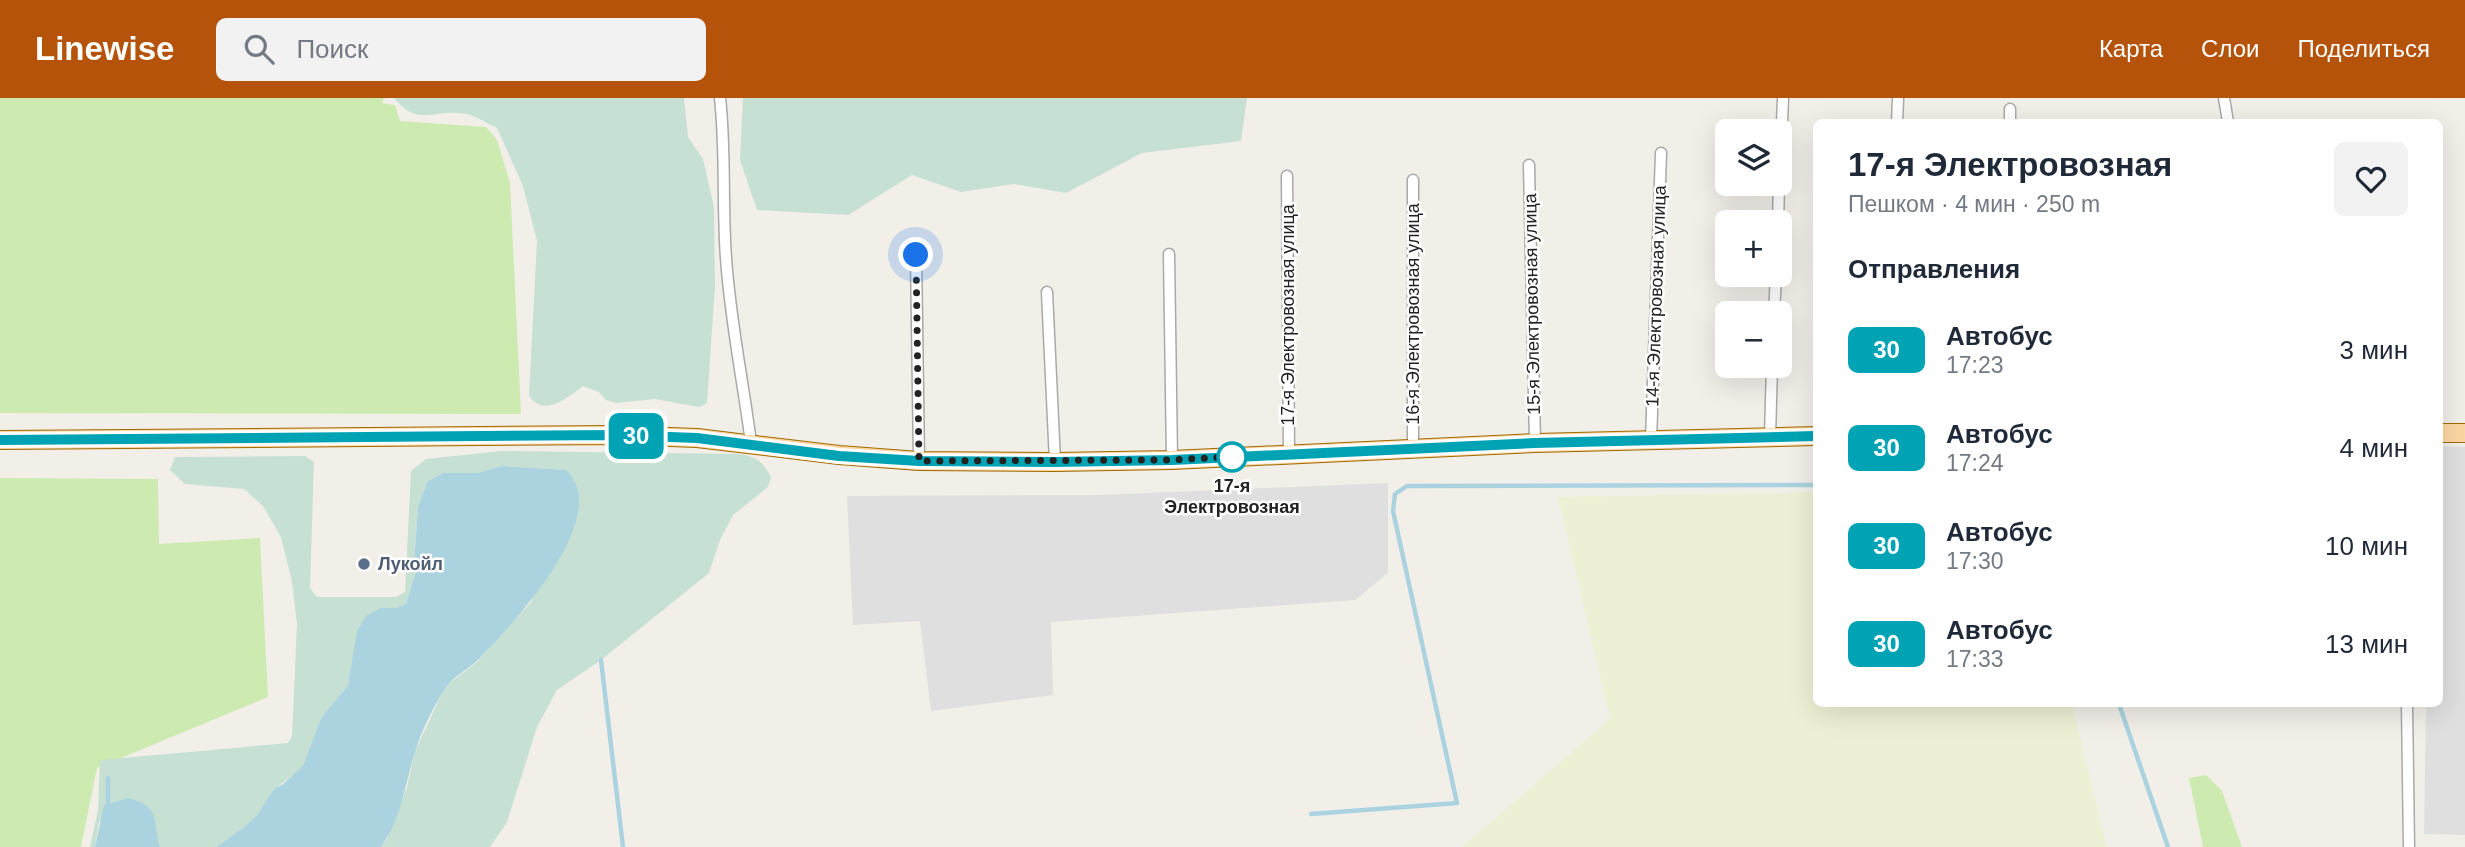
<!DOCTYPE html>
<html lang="ru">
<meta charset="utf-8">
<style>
body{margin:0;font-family:Helvetica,sans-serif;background:#f2f2f3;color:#1f2937;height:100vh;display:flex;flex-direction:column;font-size:26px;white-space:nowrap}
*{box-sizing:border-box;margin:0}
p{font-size:23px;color:#747a83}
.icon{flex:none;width:38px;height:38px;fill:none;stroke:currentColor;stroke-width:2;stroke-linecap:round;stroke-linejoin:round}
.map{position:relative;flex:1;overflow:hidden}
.drawer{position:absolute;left:1813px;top:21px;width:630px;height:588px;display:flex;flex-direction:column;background:#fff;border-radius:10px;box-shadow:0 7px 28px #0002}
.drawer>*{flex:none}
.badge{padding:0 14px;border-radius:10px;font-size:24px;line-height:46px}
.buttons{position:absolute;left:1715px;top:21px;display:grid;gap:14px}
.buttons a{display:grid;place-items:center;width:77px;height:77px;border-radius:10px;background:#fff;box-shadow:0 7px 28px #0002;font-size:35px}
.you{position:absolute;width:35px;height:35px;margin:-18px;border:5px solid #fff;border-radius:50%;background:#1a73e8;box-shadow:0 0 0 10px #1a73e833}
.map>.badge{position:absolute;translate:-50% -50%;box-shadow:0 0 0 4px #fff}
h2{padding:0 35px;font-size:26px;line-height:63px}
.round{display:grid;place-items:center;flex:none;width:74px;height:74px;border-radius:10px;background:#f2f2f3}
.head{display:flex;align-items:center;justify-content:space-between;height:119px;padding:0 35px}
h1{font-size:33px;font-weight:600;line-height:52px}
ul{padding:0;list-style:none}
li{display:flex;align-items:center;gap:21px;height:98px;padding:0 35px}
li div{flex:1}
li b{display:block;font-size:26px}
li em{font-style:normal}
li .badge{min-width:77px;font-weight:700;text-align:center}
header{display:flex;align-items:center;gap:42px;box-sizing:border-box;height:98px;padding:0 35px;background:#b45309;color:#fff}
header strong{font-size:33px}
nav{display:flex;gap:38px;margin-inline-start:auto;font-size:24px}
.search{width:490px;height:63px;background:#f2f2f3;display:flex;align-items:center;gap:18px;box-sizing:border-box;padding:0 24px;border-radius:10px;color:#747a83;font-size:26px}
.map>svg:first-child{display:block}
</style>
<header>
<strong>Linewise</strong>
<div class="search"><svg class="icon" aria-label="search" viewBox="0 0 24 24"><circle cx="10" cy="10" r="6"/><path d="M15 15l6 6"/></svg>Поиск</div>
<nav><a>Карта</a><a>Слои</a><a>Поделиться</a></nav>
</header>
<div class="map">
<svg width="2465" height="749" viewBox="0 0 2465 749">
<rect width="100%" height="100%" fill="#f2efe9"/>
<path fill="#e0dfdf" d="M2440,348L2465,349V737L2424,736L2426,606H2440Z
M1388,385V475L1355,502L1051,524L1053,597L931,613L920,523L853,527L847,398L1100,397Z"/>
<path fill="#eef0d5" d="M1816,394V606H2072L2107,749H1462L1610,621L1558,399Z"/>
<path fill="#cdebb0" d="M0,0H384L382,5L395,7L400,23L486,29L497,42L510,85L521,316L0,315Z
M0,380L158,381L159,446L260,440L268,599L97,670L81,749H0Z
M2206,677L2222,693L2242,749H2203L2189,680Z"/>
<path fill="#c6e0d4" d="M394,0H684L688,39L703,61L714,109L715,188L707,305L699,309L655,301L616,305L606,302L599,294L583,288C568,299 543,321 529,297L537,143L523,88L497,30C486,25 473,16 461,15C430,12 418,29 394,0Z
M743,0H1247L1241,43L1142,55L1066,95L1014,86L961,94L912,77L848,117L757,112L740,62Z
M501,353L740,356C757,359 763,364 771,379L768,389L733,417L720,442L709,475L601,562L557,592L537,629L507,724L490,749H381L387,741L407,689L415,653L445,589L478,563L532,503L566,372L502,368L477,375H443L427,384L418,409L414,464L416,473L406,506L397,510H381L353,560L348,587L321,620L303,668L296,675L274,691L257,717L243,730L216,749H160L158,742L99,724L95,749H90L98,712L100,662L288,645L292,638L297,526L292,484L281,439L263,408L244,391L185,386L170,372L175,359L305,358L314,364L310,490L317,499H396L405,494L411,373L426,361Z"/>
<path fill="#aad3df" d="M502,368L566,372C615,418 511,528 480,560C469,571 452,579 444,592C433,610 421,634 415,654C405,686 401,722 381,749H216L243,730L257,717L274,691L283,686L303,668L321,620L348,587L357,533L366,518L381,510H397L406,506L416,473L414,464L418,409L427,384L443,375H477Z
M129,700C163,711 151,720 160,749H95L104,707Z"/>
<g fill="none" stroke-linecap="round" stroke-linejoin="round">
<path stroke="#aad3df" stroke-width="4.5" d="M601,562L623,749
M2119,606L2168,749
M108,710V680
M1311,716L1457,705L1393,413L1395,396L1407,388L1816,387"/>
<g stroke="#a9a9a9" stroke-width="13">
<path id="minor" d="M720,0C726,53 722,106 726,160C730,221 743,283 751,345
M2224,0L2228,24
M1897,24L1898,2
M2010,24V11
M1529,67L1535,345
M1780,72L1783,0
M1287,78L1289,356
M1778,124L1779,86
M1169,156L1172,362
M916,157L919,363
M1047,194L1055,364
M1774,215L1776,177
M1770,338L1772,268
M1651,342L1661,55
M1413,350V82
M2407,606L2409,749"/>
</g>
<g stroke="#a06b00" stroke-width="20">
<path id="primary" d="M2440,335H2465
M0,342L615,337L697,340L839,357L919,363L1055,364L1172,362L1535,345L1816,338"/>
</g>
<use href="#minor" stroke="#fff" stroke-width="10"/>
<use href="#primary" stroke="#fcd6a4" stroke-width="18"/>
</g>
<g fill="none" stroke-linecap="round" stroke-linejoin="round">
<g stroke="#fff" stroke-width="16">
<path id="line" d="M0,342L615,337L697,340L839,358L919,363L1055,364L1172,362L1535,345L1816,338"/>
</g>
<use href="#line" stroke="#00a3b4" stroke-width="10"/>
<path stroke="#222" stroke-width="7" stroke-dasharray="0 12.6" d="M916,157L919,363L1172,362L1242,358L1232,359"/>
</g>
<circle fill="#fff" stroke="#00a3b4" stroke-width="3.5" cx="1232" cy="359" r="14"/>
<circle fill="#5c6f8a" stroke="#fff" stroke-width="2.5" cx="364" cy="466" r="7"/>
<g text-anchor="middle" stroke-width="5" stroke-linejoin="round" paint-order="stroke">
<g font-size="18" fill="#222" stroke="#fff">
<text transform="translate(1656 198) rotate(-88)" y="6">14-я Электровозная улица</text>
<text transform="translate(1532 206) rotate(-91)" y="6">15-я Электровозная улица</text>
<text transform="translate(1413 216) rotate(-90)" y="6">16-я Электровозная улица</text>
<text transform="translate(1288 217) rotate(-90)" y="6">17-я Электровозная улица</text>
</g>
<g font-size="18" font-weight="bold" fill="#222" stroke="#fff">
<text x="1232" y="394">17-я<tspan x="1232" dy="21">Электровозная</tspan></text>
</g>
<g font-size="18" font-weight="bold" fill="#4e5e75" stroke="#fff" text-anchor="start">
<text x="378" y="472">Лукойл</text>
</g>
</g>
</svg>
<div class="buttons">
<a><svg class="icon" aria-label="layers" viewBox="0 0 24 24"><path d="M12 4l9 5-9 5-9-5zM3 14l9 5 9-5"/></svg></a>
<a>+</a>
<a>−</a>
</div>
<div class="you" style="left:916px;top:157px"></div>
<b class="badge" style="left:636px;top:338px;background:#00a3b4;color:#fff">30</b>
<section class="drawer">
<div class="head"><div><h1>17-я Электровозная</h1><p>Пешком · 4 мин · 250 m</p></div><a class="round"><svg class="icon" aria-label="heart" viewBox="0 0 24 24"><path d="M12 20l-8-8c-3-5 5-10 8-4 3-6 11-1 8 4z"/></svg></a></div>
<h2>Отправления</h2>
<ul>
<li><span class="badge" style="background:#00a3b4;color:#fff">30</span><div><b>Автобус</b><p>17:23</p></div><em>3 мин</em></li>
<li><span class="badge" style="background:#00a3b4;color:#fff">30</span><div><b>Автобус</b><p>17:24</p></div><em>4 мин</em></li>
<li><span class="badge" style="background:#00a3b4;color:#fff">30</span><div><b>Автобус</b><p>17:30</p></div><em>10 мин</em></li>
<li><span class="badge" style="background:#00a3b4;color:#fff">30</span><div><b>Автобус</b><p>17:33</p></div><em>13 мин</em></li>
</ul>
</section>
</div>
